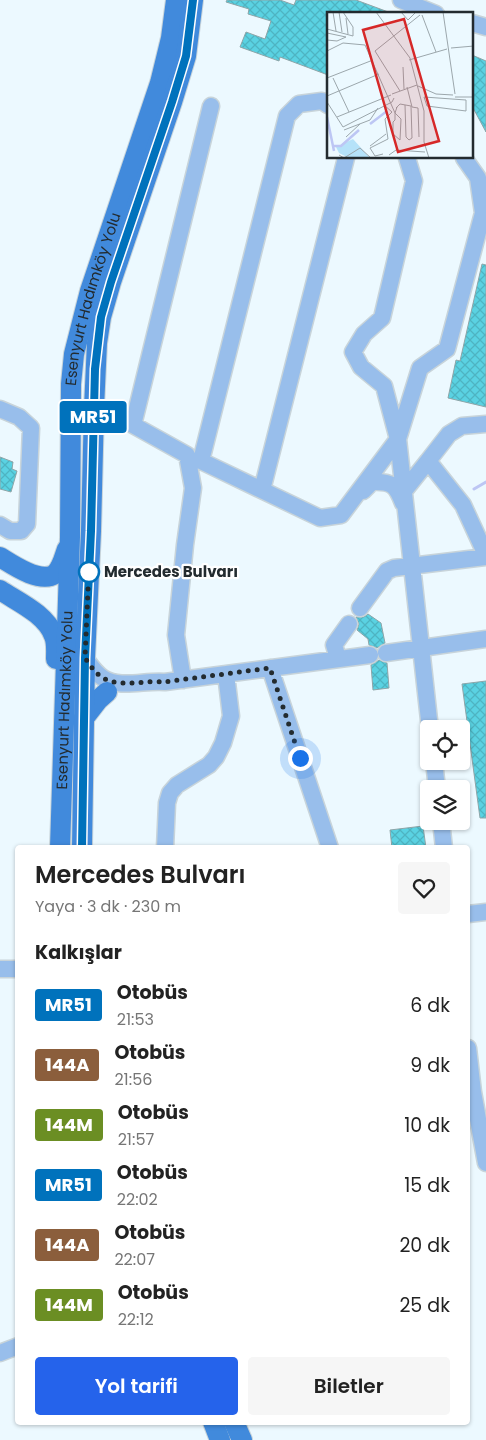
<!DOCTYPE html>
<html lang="tr">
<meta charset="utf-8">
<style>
body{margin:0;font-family:Poppins,sans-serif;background:#f6f6f6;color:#222;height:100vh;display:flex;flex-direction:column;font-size:19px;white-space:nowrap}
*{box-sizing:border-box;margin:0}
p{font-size:16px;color:#767676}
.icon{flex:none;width:28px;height:28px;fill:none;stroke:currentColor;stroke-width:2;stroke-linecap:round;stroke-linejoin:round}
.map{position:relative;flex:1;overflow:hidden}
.sheet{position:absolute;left:15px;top:845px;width:455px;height:580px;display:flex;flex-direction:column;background:#fff;border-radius:5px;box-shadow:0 1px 4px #0004}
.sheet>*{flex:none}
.badge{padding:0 10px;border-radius:4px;font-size:18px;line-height:32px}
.controls{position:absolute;left:420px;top:720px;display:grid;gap:10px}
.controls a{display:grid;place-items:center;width:50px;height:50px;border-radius:5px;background:#fff;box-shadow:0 1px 4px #0004;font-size:25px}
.you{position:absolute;width:25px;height:25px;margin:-12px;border:4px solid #fff;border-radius:50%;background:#1a73e8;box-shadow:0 0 0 8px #1a73e833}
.map>.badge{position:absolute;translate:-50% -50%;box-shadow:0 0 0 2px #fff}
h2{padding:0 20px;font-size:19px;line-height:45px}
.round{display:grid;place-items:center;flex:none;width:52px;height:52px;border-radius:5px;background:#f6f6f6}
.head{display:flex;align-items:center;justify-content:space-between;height:85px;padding:0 20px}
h1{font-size:24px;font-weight:600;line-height:38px}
.primary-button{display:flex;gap:10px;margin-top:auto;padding:10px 20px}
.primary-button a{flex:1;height:58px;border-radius:5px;background:#2563eb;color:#fff;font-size:20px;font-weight:600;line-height:58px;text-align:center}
.primary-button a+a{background:#f6f6f6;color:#222}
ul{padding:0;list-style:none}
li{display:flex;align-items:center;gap:15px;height:60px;padding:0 20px}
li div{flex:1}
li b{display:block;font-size:19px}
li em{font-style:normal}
li .badge{min-width:55px;font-weight:700;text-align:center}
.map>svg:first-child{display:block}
</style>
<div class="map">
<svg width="486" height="1440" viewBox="0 0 486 1440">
<defs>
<pattern id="building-cross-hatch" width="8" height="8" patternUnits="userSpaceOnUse" patternTransform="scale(1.25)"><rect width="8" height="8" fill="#5ad2e2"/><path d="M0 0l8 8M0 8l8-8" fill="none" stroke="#4eb4c2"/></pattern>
</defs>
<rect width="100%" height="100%" fill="#ecf9ff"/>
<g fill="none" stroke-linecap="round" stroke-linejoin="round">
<path stroke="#bdc6f4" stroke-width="3" d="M474,489L486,482"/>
</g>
<path fill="url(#building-cross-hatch)" stroke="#8ea5a8" d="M227,0H280L294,5L296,0H356L391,13L328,14V75L280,57L279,61L240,47L246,32L265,39L271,21L248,14L249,9L226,2Z
M472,55L486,61V132L472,106Z
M482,264L486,265V407L448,398L456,360L460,361Z
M0,457L13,462L12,469L17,471L11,492L0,489Z
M368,614L381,623L385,643L377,648L369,645L368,639L357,630L359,624L356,617H364Z
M379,660L387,663L389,688L373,690L371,665Z
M486,681V818H480L462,684Z
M423,826L426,848H392L390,830Z"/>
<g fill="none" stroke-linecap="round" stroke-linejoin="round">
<g stroke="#c8d4da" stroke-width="19">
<path id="minor" d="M401,0L436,14
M472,23L486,27
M328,105L322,101L299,104L287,116L201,461L320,518L341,515L398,439L420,368L447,349L483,213L478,178L464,158
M407,158L414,181L382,318L364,334L353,352L361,367L384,386L398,439L430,729
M0,409L19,417L31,428L27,524L21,531H10L0,525
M486,424L462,426L449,434L428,461L463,505L486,555
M262,490L346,158
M363,491L372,482C392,481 396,485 403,503
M404,491L428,461
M360,608L387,571L394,568L486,557
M386,653L486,639
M85,658C90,665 95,673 103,678C120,689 145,680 165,682L370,655
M338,658L334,645L349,624
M270,668L330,848
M183,680L176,635L185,545L193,488L187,455L133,425L211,106
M434,761L437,789
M441,821L444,848
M165,848L167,803L170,793L177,785L209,765L216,757L223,743L231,716L226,674
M468,914L486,912
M0,969H18
M468,1048L473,1092L486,1163
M0,1353L18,1346"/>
</g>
<g stroke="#c8d4da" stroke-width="22">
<g id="major">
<path d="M0,557C13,565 40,584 55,574C62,568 64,557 67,549"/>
<path d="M0,590C18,602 46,614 54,636C57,643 56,651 56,659"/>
<path d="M84,718L98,700L107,692"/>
<path id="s1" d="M60,848L70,537L71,384L74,354L90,291L160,83L171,38L176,0"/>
<path d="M82,848L85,658L91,531L94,408L97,343L101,317L111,282L172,102L186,56L193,0"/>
<path d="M213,1422L220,1440"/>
<path d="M234,1422L242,1440"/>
</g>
</g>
<use href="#minor" stroke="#98beeb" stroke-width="16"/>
<use href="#major" stroke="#418adc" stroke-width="20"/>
</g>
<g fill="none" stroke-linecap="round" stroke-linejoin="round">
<g stroke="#fff" stroke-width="11">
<path id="line" d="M82,848L85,658L91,531L95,369L101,317L111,282L172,102L186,56L193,0"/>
</g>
<use href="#line" stroke="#0072bc" stroke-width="8"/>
<path stroke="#232b2f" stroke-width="5" stroke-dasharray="0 9" d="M89,572V567L85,658C90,665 95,673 103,678C120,688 145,680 164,682L270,668L300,758"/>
</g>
<circle fill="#fff" stroke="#0072bc" stroke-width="2.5" cx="89" cy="572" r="10"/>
<g text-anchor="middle" stroke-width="4.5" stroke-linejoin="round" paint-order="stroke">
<g font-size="15" fill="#232b2f" stroke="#fff">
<text dy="5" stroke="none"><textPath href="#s1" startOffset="552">Esenyurt Hadımköy Yolu</textPath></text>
<text dy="5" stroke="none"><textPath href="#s1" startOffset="148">Esenyurt Hadımköy Yolu</textPath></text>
</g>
<g font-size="15" font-weight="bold" fill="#232b2f" stroke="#fff" text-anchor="start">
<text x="104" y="577">Mercedes Bulvarı</text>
</g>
</g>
<g transform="translate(327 12)">
<rect width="146" height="146" fill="#ecf9ff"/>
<path d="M26,127L43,146H22L12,141L9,135Z" fill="#b5e2f9"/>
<path fill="none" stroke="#bdc6f4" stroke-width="2.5" d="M0,105L7,139M43,112L60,99M7,134H14L32,118"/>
<path fill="none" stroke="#9ca7ac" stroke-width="1" d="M6,0L9,19M12,0L15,20M49,0L83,46L97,99V130L102,146M74,0L81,8L89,0M116,0L128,82M95,3L109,40M19,6L21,22M0,17L26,24V15L16,0M0,21L19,25M0,28L10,29L19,25M124,36L147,34M0,39L16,31L38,33L68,101L74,107L73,128L66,122V110L68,108V101L70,95M82,48L120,37M76,55L77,77M0,66L46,48M6,66L22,100M91,74L109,82L126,83M80,75L85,95L91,96L92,125M73,79L48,39L93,3M65,82L90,73M0,84L52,62M97,85L139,88V99L100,94ZM128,85H147M0,90L16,115L65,90L67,86M69,96L73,92L84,94L85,126L82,128L79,125L78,93M10,105L64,83M17,118L43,108L51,96M19,125L33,112M43,134L59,122M56,142L48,144L43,136L61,127L58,107L65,100L57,93M12,143L17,146L33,136L44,146M62,143L69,138L98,140"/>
<path fill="#d62828" fill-opacity="0.15" stroke="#d62828" stroke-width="2.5" d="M77,7L112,129L71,140L36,18Z"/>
<rect width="146" height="146" fill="none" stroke="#232b2f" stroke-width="2.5"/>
</g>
</svg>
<div class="controls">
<a><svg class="icon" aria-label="locate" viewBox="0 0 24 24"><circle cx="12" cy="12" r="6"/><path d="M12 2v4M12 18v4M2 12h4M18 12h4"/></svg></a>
<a><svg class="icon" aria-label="layers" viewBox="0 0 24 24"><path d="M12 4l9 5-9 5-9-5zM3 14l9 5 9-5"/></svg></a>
</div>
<div class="you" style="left:300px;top:758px"></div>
<b class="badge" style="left:93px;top:417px;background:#0072bc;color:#fff">MR51</b>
<section class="sheet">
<div class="head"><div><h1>Mercedes Bulvarı</h1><p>Yaya · 3 dk · 230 m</p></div><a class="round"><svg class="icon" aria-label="heart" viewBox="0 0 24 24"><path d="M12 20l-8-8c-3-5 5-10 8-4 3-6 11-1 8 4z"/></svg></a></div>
<h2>Kalkışlar</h2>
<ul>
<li><span class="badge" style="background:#0072bc;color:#fff">MR51</span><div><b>Otobüs</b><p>21:53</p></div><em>6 dk</em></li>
<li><span class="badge" style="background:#8b5e3c;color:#fff">144A</span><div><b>Otobüs</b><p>21:56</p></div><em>9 dk</em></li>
<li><span class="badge" style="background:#6b8e23;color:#fff">144M</span><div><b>Otobüs</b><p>21:57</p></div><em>10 dk</em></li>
<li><span class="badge" style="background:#0072bc;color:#fff">MR51</span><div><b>Otobüs</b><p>22:02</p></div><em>15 dk</em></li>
<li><span class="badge" style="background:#8b5e3c;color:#fff">144A</span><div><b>Otobüs</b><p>22:07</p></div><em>20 dk</em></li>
<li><span class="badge" style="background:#6b8e23;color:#fff">144M</span><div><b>Otobüs</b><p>22:12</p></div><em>25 dk</em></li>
</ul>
<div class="primary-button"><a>Yol tarifi</a><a>Biletler</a></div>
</section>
</div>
